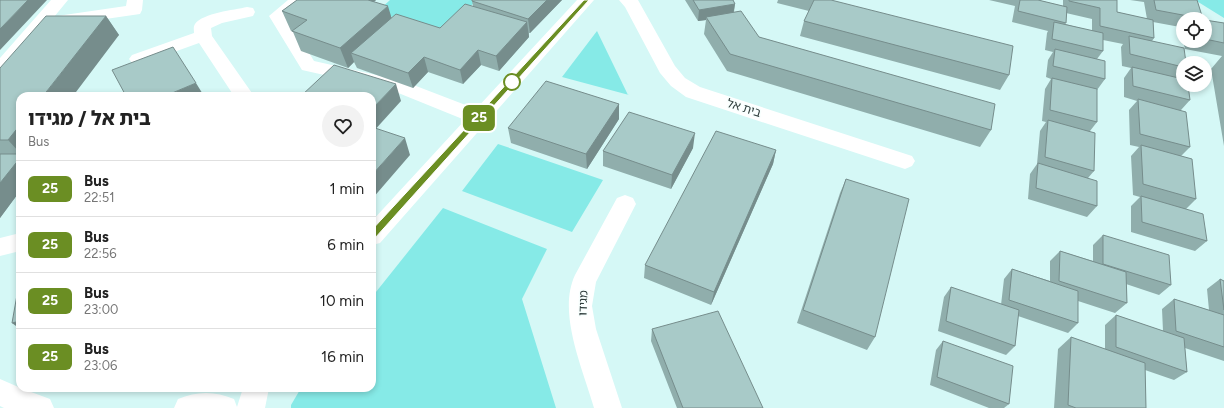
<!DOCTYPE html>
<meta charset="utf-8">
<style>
body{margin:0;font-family:Figtree,"Noto Sans Hebrew",sans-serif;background:#f2f2f2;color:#222;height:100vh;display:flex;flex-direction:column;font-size:15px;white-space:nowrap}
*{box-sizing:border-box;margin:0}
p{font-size:13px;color:#767676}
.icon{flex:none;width:22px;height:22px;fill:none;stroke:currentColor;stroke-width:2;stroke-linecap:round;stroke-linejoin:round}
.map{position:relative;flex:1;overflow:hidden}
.sheet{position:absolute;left:16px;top:92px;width:360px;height:300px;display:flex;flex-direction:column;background:#fff;border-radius:12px;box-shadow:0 2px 6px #0003}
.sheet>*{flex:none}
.badge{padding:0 8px;border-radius:6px;font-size:14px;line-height:26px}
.tools{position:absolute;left:1176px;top:12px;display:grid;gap:8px}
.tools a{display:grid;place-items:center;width:36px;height:36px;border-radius:50%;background:#fff;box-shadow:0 2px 6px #0003;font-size:20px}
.map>.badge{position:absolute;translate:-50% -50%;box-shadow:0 0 0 2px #fff}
.round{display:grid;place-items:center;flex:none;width:42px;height:42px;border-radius:21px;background:#f2f2f2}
.headline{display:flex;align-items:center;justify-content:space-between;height:68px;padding:0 12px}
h1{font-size:19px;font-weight:800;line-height:30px}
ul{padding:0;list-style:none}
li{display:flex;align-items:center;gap:12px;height:56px;padding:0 12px;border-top:1px solid #e0e0e0}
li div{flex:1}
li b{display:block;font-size:15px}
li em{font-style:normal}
li .badge{min-width:44px;font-weight:700;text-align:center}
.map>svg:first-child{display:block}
</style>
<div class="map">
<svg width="1224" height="408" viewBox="0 0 1224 408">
<rect width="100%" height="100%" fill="#d5f8f6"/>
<path fill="#86eae7" d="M390,0H477L443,33L377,12Z
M1195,0H1224V18Z
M597,31L628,95H629L562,77Z
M498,144L603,180L572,232L462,191Z
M443,208L547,249L522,299L556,408H291V405L301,388H372V297Z"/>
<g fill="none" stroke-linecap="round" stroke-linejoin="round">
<path fill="#fff" fill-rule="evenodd" d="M51,0H68L7,74L0,76V58Z
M127,0H143L142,10L140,14L64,25L58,24L55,20L58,16L64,15L126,6Z
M288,0H306L287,17L314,61L403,81L476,109L577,0H594L380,243L372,245V221L465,120L391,90L302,70L269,16Z
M619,0H638L675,66L685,78L700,87L912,156L915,161L912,166L905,169L686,97L671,86L660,73L625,7Z
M247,7L253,8L255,12L253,16L222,23L211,28L212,36L254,96H234L199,43L138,65L132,63L129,59L132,55L194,33C194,30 193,27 195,24C203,13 234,10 247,7Z
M625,195L633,198L636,204L596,282L592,306L596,329L622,408H594C583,369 557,313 575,275L617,198Z
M20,233V251L0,256V238Z
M0,379L23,389L50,399L54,408H4L0,406Z
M243,388H269L265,408H174L178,399C197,391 215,391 234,399L237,407Z"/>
</g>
<path fill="#90aeac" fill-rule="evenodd" d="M297,0H376L374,2L392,18L440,28L473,6L472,1V0H562L530,33H529V37L499,71L481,65L463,84L428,72L413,88L357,68L354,62L348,68L301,51L293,32L291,31L282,11Z
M685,0H733L735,4L734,12L759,37L991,130L980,147L727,71L704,34L706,20L698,21Z
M778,0H814L1009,75L1000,90L800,36L804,21L809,11L777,3Z
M989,0H1038L1063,6V0H1117V12L1147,19L1144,2L1130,0H1197L1203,19H1183V41L1180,27L1153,22L1154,38L1152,41L1183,63V72L1178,78L1190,100L1181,110L1190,147L1181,156L1196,199L1186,209L1207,241L1195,251L1131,232V206L1140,197L1133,195L1131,156L1139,147L1130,145L1129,110L1137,101L1124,97V78L1131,68L1122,66L1121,47L1123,44L1103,40V51L1097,59L1105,79L1097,90V122L1090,131L1094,171L1088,178L1097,206L1087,217L1028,199L1030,174L1037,164L1040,131L1046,122L1042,121L1045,89L1051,79L1046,77L1048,60L1053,52L1045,50L1047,33L1048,31L1012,22L1015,6ZM1066,13L1092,19V31L1065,24L1066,23Z
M106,16L119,35L20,96V191L0,218V68Z
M1205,20L1224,23V146L1211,69L1222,56L1185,49L1183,41H1205Z
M619,104V119L587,169L511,143L508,128Z
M693,148L671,189L603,166V151Z
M776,150L773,164L711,305L644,278L645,265Z
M846,179L875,337L867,350L797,323L840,193Z
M1103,235L1171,285L1159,295L1126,284L1127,303L1115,313L1078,301V323L1068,333L1018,316L1015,346L1006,355L938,331L944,297L951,287L1001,305L1004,279L1012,269L1050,281V261L1060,251L1093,261V245Z
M1220,279L1224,281V361L1185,348L1187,372L1174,380L1145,370L1146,408H1054L1058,349L1071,337L1105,349V325L1116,315L1163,331L1162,309L1174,299L1209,310L1207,289Z
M652,329L763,408H677L651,341Z
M943,341L1009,404L1004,408H989L930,385L936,350Z"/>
<path fill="#768d8c" d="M28,0H47L0,50V29Z
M353,0H376L358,15Z
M547,0H562L530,33L528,19Z
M735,4L733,15L706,17V20L698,21L699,10Z
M388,6L394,26L351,53L354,62L348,68L340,48Z
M106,16L119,35L73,96H43Z
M527,22L529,37L499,71L496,56Z
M478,50L481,65L463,84L460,70Z
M424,57L428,72L413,88L408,73Z
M196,83L204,96H165Z
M396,84L401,101L372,133V109Z
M619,104V119L587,169L586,154Z
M20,125V153L8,140Z
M695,133L693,148L671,189L672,175Z
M405,138L410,155L372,199V175Z
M776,150L773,164L711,305L714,292Z
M20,158V191L0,218V183Z
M20,321V329L12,323Z"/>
<path fill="#a8cac8" stroke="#768d8c" d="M0,0H28L0,29Z
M297,0H368L388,6L340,48L292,31L307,20L282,11Z
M472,0H547L528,19L472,1Z
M693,0H733L735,4L699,10Z
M814,0H831L1013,46L1009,75L804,21Z
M1020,0H1038L1067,7L1066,23L1018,11Z
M1069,0H1117V12L1153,20L1154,38L1100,26V8L1069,1Z
M1154,0H1197L1203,19H1189L1188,16L1156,10Z
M465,4L527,22L496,56L478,50L460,70L424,57L408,73L351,53L396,14L440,28Z
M741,11L759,37L995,104L991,130L730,54L706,17Z
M46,16H106L43,96H20V125L8,140H0V68Z
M1205,20L1224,23V43L1205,39Z
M1054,22L1103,33V51L1052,39Z
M1129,36L1184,48L1186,63H1183V67L1130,54Z
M173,47L196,83L165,96H126L112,70Z
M1055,49L1105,61V79L1053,66Z
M334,65L396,84L372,109V96H301Z
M1132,67L1183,79V85H1188L1190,100L1133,86Z
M1052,78L1097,89V122L1050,110Z
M546,81L619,104L586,154L508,128Z
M1138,99L1186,112L1190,147L1140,134Z
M629,112L695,133L672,175L603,151Z
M1048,120L1095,133L1094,171L1045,157Z
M372,127L405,138L372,175Z
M716,131L776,150L714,292L645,265Z
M1141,145L1192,159L1196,199L1143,184Z
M0,154H20V158L0,183Z
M1038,163L1097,181V206L1036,188Z
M846,179L909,199L875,337L803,310Z
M1141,196L1203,214L1207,241L1142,222Z
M1103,235L1169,255L1171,285L1103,264Z
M1060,251L1126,272L1127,303L1059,281Z
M1012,269L1078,291V323L1009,300Z
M20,278V321L12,323Z
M1220,279L1224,281V310Z
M951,287L1019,310L1015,346L946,321Z
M1174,299L1224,315V347L1176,331Z
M718,311L763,408H683L652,329Z
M1116,315L1184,338L1187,372L1116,347Z
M1071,337L1145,363L1146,408H1076L1068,405Z
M943,341L1013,366L1009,404L937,377Z"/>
<path fill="#6b8e23" stroke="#fff" d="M584,0H589L375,238H369V233Z"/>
<circle fill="#fff" stroke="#6b8e23" stroke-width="2" cx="512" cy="82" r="8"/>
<g text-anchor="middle" stroke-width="3" stroke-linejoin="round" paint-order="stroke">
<g font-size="12" fill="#2f3d3c" stroke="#f8fffe">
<text transform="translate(744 108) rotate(18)" y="4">בית אל</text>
<text transform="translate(583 303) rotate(-88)" y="4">מגידו</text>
</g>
</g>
</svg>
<div class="tools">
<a><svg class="icon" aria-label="locate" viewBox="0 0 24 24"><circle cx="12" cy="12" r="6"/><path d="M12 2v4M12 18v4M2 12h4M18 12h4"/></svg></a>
<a><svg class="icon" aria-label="layers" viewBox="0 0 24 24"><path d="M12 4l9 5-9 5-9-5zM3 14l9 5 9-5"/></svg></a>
</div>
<b class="badge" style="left:479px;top:118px;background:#6b8e23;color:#fff">25</b>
<section class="sheet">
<div class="headline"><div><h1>בית אל / מגידו</h1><p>Bus</p></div><a class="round"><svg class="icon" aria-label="heart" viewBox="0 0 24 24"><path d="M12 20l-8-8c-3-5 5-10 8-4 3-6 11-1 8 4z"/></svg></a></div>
<ul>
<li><span class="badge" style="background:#6b8e23;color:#fff">25</span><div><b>Bus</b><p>22:51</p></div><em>1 min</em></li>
<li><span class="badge" style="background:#6b8e23;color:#fff">25</span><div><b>Bus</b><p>22:56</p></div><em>6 min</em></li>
<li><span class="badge" style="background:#6b8e23;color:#fff">25</span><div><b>Bus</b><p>23:00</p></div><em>10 min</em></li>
<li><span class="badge" style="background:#6b8e23;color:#fff">25</span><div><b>Bus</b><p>23:06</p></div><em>16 min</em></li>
</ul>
</section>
</div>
